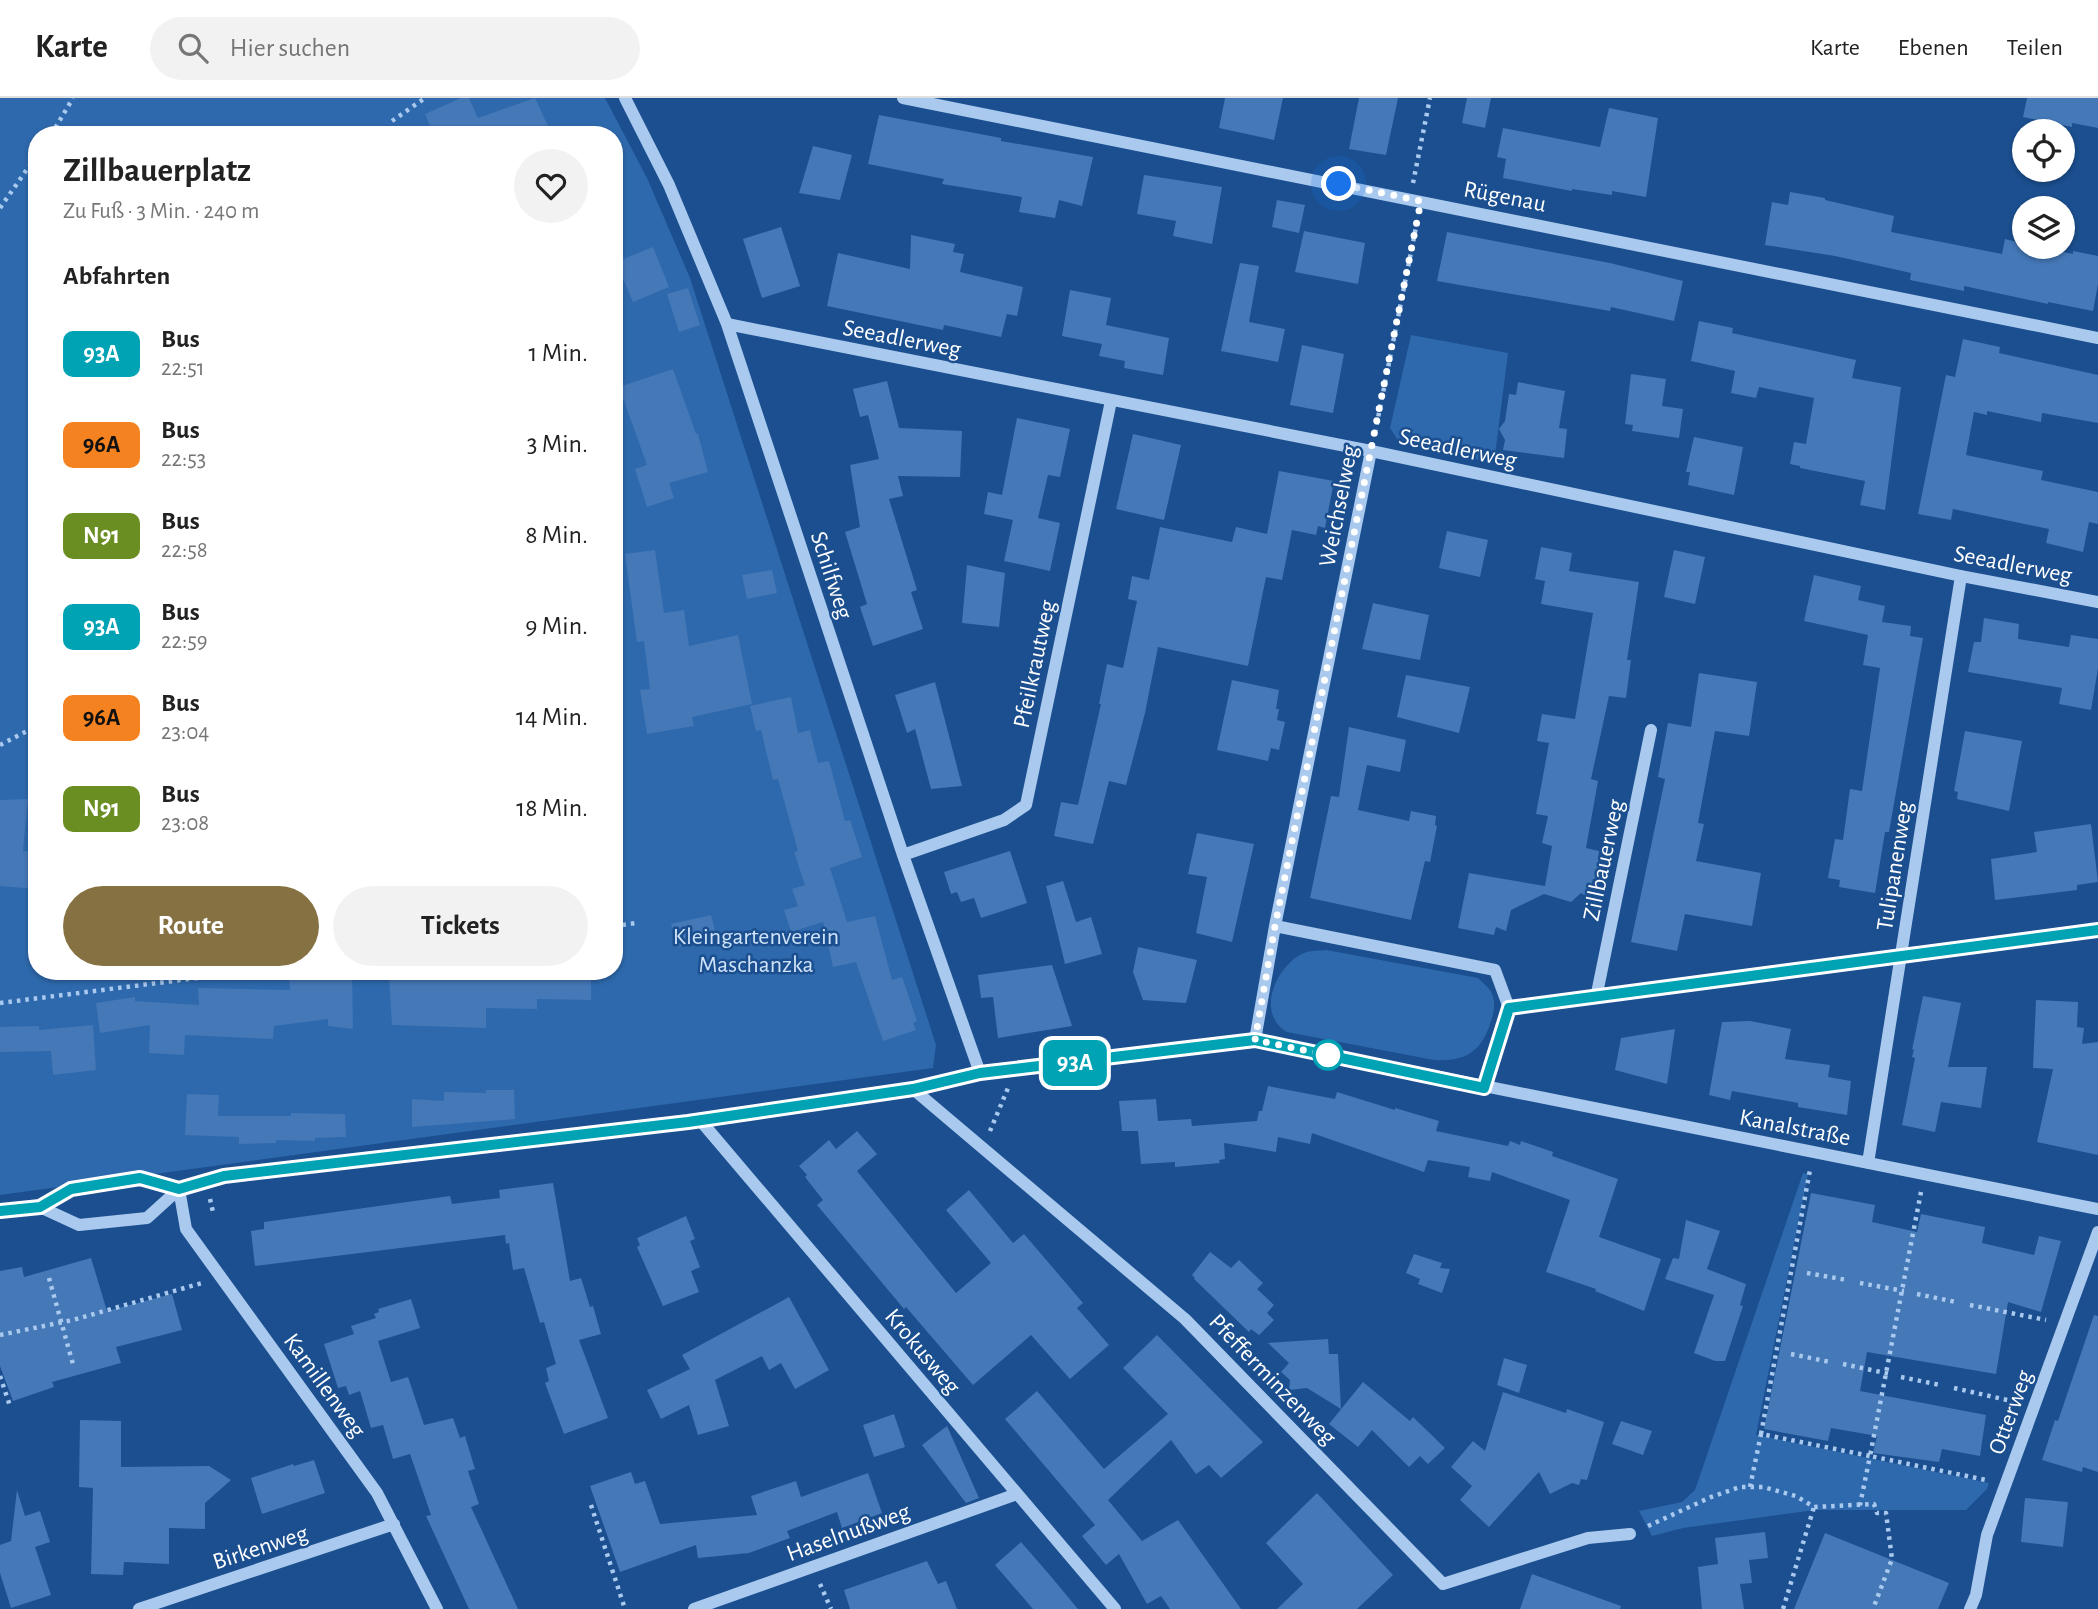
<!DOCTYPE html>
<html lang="de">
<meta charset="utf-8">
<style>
body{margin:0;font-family:"Alegreya Sans",sans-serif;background:#f2f2f2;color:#222;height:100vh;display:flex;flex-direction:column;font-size:26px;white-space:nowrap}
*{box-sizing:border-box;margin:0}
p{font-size:23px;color:#767676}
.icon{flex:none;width:38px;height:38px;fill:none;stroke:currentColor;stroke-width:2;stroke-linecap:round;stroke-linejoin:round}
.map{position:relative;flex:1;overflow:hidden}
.drawer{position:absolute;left:28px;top:28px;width:595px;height:854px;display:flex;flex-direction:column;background:#fff;border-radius:28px;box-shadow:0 2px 5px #0004}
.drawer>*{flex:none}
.badge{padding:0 14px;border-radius:10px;font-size:24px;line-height:46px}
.buttons{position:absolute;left:2012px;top:21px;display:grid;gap:14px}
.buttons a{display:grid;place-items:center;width:63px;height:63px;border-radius:50%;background:#fff;box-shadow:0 2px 5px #0004;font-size:35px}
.you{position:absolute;width:35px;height:35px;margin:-18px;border:5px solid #fff;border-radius:50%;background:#1a73e8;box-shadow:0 0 0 10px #1a73e833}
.map>.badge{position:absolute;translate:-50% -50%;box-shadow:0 0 0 4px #fff}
h2{padding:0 35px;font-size:26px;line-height:63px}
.round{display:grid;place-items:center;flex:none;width:74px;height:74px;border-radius:37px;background:#f2f2f2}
.summary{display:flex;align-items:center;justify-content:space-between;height:119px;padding:0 35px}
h1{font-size:33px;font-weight:700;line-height:52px}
.action{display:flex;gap:14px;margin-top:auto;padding:14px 35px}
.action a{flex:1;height:80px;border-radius:42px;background:#857141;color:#fff;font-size:28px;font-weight:700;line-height:80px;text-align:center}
.action a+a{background:#f2f2f2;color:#222}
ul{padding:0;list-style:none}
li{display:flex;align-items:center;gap:21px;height:91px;padding:0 35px}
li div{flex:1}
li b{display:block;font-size:26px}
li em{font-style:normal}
li .badge{min-width:77px;font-weight:700;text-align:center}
header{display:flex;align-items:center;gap:42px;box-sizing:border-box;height:98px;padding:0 35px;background:#fff;border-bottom:2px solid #e0e0e0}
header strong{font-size:33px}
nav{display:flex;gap:38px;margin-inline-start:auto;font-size:24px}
.search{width:490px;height:63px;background:#f2f2f2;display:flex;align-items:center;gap:18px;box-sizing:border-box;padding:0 24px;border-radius:38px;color:#767676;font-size:26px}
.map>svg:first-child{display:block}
</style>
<header>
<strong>Karte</strong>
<div class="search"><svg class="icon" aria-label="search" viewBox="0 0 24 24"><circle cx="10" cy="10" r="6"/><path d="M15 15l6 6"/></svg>Hier suchen</div>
<nav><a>Karte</a><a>Ebenen</a><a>Teilen</a></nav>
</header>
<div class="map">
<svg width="2098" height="1511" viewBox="0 0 2098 1511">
<rect width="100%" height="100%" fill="#1b4f8f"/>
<path fill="#2e69ad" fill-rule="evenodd" d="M0,0H605L647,80L690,180L936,947L933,970L0,1097ZM37,37H614V873H37Z
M1411,237L1508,255L1494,365L1399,344L1390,330Z
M1326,852L1478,880C1483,885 1490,890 1492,896C1496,906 1494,914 1491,923C1482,954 1465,964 1434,962L1287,934C1255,916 1276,867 1304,855C1311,852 1319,853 1326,852Z
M1803,1075L1808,1076L1756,1337L1989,1385L1987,1391L1966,1412H1815L1683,1430L1652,1438L1639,1413L1682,1404L1695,1392Z"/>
<path fill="#4478b7" d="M461,0H469L478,20L535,0L552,37H434L425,16Z
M1225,0H1283L1274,42L1219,30Z
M1359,0H1398L1386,57L1349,51Z
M1467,0H1491L1485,30L1462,25Z
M2027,0H2098V30L2072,25V29L2023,19Z
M1609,10L1658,20L1646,99L1612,93V97L1572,91V93L1503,80L1506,61L1497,59L1503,30L1600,49Z
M879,17L1001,40V43L1093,59L1082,108L1059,102L1055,120L1019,114L1022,99L942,86L944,81L868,66Z
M813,48L852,57L840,102L799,95Z
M1144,77L1222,89L1212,146L1173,138L1176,123L1137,116Z
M1790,94L1825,100V102L1894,118L1891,134L2002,156L2005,141L2025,146V149H2040L2073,156V153L2098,158V186L2093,213L2048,204V206L1964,188V193L1910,182L1911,175L1835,158L1765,147L1772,104L1788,107Z
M1277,102L1305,107L1299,135L1272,129Z
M781,129L800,188L762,200L743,141Z
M1304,133L1365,145L1358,186L1295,174Z
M1447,134L1610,165L1683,183L1674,223L1611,209L1610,213L1437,183Z
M911,137L955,146L953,154L964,156L960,174L1023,189L1017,218L1007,216L1001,239L944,227L943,232L827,208L838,155L910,171Z
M653,149L669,189L633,204L616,164Z
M1240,165L1259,168L1249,224L1285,231L1278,264L1221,253Z
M688,190L700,227L679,234L667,196Z
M1070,192L1111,200L1106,227L1169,240L1163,277L1124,270L1125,263L1099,258L1102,246L1062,238Z
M1699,223L1733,230L1732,235L1856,262L1852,280L1901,289L1885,412L1860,407L1865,383L1800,370V368L1790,366L1794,344L1806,346L1814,300L1759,289L1756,300L1731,295L1735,273L1691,263Z
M1963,241L2000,249L1999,255L2098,277V325L2042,315L2041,324L1987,313V317L1974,314L1966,357L2043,373L2041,382L2098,394V426L2089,424L2083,454L2046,445L2049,431L1953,411L1951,422L1918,416L1946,277L1955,279Z
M1302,247L1344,256L1333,315L1290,307Z
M673,271L696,336H698L708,374L669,385L674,400L647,409L635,371L647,367L619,289Z
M1631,276L1666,281L1662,308L1683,311L1679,340L1632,333L1633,327L1625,326Z
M887,283L899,330L962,333L960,379L898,378L903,398L889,401L917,492L911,494L923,531L873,548L860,509L867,506L845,434L860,429L850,367L879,361L868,317L860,319L853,291Z
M1518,284L1565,293L1559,330L1567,331L1564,360L1503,352L1505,342L1499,331L1505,323L1509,296L1516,297Z
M1017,320L1070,331L1060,379L1048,377L1038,420L1060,425L1050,473L1004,463L1013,422L984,416L988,394L1002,397Z
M1133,336L1181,347L1164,422L1116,411Z
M1694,339L1743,349L1734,397L1688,387L1690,374H1686Z
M1279,373L1334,383L1325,430L1318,428L1316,437L1292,432L1282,482L1266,479L1248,568L1158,549L1145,615L1126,687L1109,683L1093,746L1054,738L1061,704L1078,707L1101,606H1099L1107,566L1123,570L1137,503L1128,501L1132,478L1149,482L1160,429L1232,444L1236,429L1267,436Z
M1447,433L1488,442L1480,479L1439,470Z
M1541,449L1572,455L1569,473L1639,484L1627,562H1631L1626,600L1609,598L1591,681L1598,683L1586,750L1599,753L1598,762L1602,767L1597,780L1593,781L1588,799L1581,795L1571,804L1544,796L1511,812L1506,833L1496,829L1494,837L1458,830L1469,775L1545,788L1552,748L1542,745L1548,718L1536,716L1549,645L1537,643L1542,616L1575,621L1593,515L1541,506L1545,483L1535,481Z
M655,452L664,515L684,512L689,548L738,537L752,606L692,619L694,628L647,636L640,592L650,591L644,543L637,544L625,456Z
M1674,452L1705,459L1695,506L1664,499Z
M967,467L1005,475L999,529L962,525Z
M772,472L777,495L747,501L742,477Z
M1814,477L1861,488L1858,502L1885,508L1882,524L1911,528L1910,538L1923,540L1889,734H1885L1875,795L1839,789L1840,782L1828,780L1835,741L1843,742L1850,691L1862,693L1880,570L1863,567L1868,537L1804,523Z
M1373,505L1429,517L1420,562L1362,551Z
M1984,520L2019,526L2018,541L2069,549L2071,537L2098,541V570L2091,612L2059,606L2062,590L1968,574L1974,544H1981Z
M1699,575L1757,584L1749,638L1715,633L1698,725L1704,726L1696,763L1761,775L1752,828L1685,816L1677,853L1631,844L1665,681L1658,679L1668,625L1691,629Z
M1406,577L1470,589L1459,635L1397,619Z
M1232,582L1279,592L1276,611H1279L1277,622L1285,624L1279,652L1271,650L1268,663L1217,652Z
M935,584L962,688L931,691L915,631L907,635L895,597Z
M791,599L798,635L810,632L818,665L829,663L845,723L850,722L862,759L830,770L847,824L875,818L892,882L902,879L917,923L913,925L916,932L883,943L856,864L833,869L823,824L791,834L784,812L798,808L792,791L805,787L794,754L798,753L778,681L773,682L761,632L756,633L750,608Z
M1349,629L1406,642L1400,674L1367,667L1358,712L1409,723L1411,713L1436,718L1435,727L1437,728L1430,764L1425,763L1411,822L1310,800L1331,698L1339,699Z
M1965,633L2022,643L2009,713L1957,701L1958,694L1954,693Z
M28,701L23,753L37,754V791L0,788V702Z
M2091,726L2098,784L2077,787V792L1995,802L1991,761L2037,754L2034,734Z
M1197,735L1254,746L1232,844L1196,835L1207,779L1188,776Z
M1010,753L1027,805L981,820L974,800L961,804L957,794L951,796L944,774Z
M1063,783L1076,824L1091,819L1102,856L1065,866L1046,788Z
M711,817L717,840L677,849L671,826Z
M1138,849L1197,862L1186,905L1143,902L1133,874Z
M1052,867L1072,928L998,940L993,899L981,900L978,877Z
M318,873H352L353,931L328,928V921L274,928L273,941L185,937L184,957L149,955L150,927L100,935L96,905L135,899V903L199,907L198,890L290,892L289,878Z
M410,873H591V902L537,901V911L486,910V930L392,927L389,879L410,880Z
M1923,898L1961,905L1948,969H1987L1981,1010L1941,1004L1935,1034L1902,1027L1915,960L1912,959L1914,951L1912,952Z
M2036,902L2078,904L2077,929L2084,930L2082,946L2098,944V1057L2037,1044L2053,971L2033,970Z
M1750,923L1791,931L1785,961L1830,967L1828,979L1851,983L1847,1017L1798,1009V1005L1732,993L1730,1002L1709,997L1722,924Z
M93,927L96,972L53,977L51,953L0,954V929L39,928V932Z
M1675,931L1667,986L1615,972L1621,940Z
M1268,988L1335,1001L1337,994L1395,1012V1010L1439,1023L1436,1033L1508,1048L1510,1043L1520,1047L1521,1043L1553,1054L1552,1058L1618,1081L1599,1139L1661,1161L1644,1213L1595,1193L1596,1191L1546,1174L1570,1102L1492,1074L1490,1083L1468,1079L1470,1069L1428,1062L1424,1074L1312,1035L1310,1046L1278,1039L1276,1054L1224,1045L1225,1061L1219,1062L1220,1065L1175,1069V1064L1141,1066L1138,1033H1122L1119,1003L1156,1001L1158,1023L1191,1021L1192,1028L1257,1023L1259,1013H1262Z
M486,992H514L515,1021L412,1029V1001L444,1003V994L486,995Z
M187,996L219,997L218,1018H291V1015L345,1016L346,1039L315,1040V1043L276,1042V1045L239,1046V1039L185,1037Z
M857,1033L877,1056L857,1073L956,1195L991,1165L946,1112L969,1092L1013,1145L1024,1136L1083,1205L1077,1210L1109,1247L1070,1281L1031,1237L973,1287L906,1209L904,1211L817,1107L823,1102L805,1079L807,1077L799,1068L829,1042L836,1051Z
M553,1085L570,1183L581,1180L590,1209L593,1208L601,1236L579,1242L608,1320L564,1336L545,1285L549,1283L546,1270L556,1266L544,1224L540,1225L524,1170L513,1172L509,1145L506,1146L505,1137L255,1168L251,1133L264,1131V1124L450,1098L452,1106L500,1100L499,1092Z
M1811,1095L1875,1107L1872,1124L1917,1134L1921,1116L1985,1129L1982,1145L2034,1157L2039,1138L2061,1143L2041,1214L2008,1204L1996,1276L1867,1254L1860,1293L1986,1317L1980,1358L1942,1351L1939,1364L1873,1355L1877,1338L1831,1330L1828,1343L1764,1331Z
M686,1118L695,1141L690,1143L700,1169L691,1173L699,1194L663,1208L637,1149L640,1147L637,1140Z
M1686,1122L1720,1133L1707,1171L1746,1186L1740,1207L1743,1208L1725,1263H1715L1694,1255L1714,1197L1665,1181L1673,1160L1679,1161Z
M1210,1154L1231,1170L1239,1162L1263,1185L1257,1191L1274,1207L1267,1215L1274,1222L1259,1237L1251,1231L1249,1234L1194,1181L1195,1180L1192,1177Z
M1414,1156L1442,1165L1440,1170L1450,1171L1442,1195L1418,1186L1420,1181L1406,1175Z
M91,1160L107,1213L172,1196L182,1232L116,1249L121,1265L52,1284L54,1289L13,1303L0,1268V1173L22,1169L24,1179Z
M789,1199L829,1272L795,1291L781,1265L769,1272L762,1258L715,1282L729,1328L698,1337L689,1307L661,1321L647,1292L690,1271L682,1257Z
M411,1201L420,1230L378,1243L391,1284L408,1279L424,1327L453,1320L460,1340L465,1338L475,1371L468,1373L479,1406L471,1409L518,1511H469L426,1418L431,1417L410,1356L393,1361L383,1327L371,1330L360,1293L349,1297L346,1288L338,1290L324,1246L354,1236L351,1228L376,1220L374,1216L379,1214L378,1211Z
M2094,1217L2098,1218V1374L2083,1369L2082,1374L2042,1362L2055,1322L2058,1323Z
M1157,1237L1263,1344L1221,1380L1209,1367L1196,1376L1171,1342L1108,1402L1142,1443L1178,1422L1241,1511H1170L1161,1498L1147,1506L1119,1456L1106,1467L1082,1438L1095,1427L1005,1321L1037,1293L1104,1371L1168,1316L1123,1270Z
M1328,1241L1329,1256H1338L1341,1311L1307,1290L1289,1292L1290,1282L1281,1274L1289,1265L1268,1245Z
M1504,1260L1527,1267L1519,1295L1497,1287Z
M1363,1284L1410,1323L1413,1319L1445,1350L1428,1366L1420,1358L1409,1369L1372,1332L1358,1349L1329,1326Z
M1503,1294L1566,1315L1567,1311L1604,1324L1587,1382L1581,1381L1579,1387L1572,1385L1550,1396L1539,1374L1489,1429L1460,1402L1472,1388L1451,1369L1473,1343L1485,1353Z
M894,1316L905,1349L874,1359L863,1327Z
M80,1322L121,1323V1369L209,1368L231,1382L205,1405V1431L169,1430V1466L124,1464L123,1477L91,1476L93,1390L79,1389Z
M1621,1323L1652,1333L1643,1357L1612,1346Z
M947,1328L979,1400L966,1405L922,1347Z
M314,1362L325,1395L262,1416L251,1380L293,1366L294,1368Z
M631,1374L635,1386L645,1383L660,1426L757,1417L751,1398L796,1383L801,1399L868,1375L882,1415L842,1430L837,1414L787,1433L790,1440L749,1455L698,1460L696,1447L620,1474L590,1388Z
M17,1392L25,1418L40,1413L50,1444L35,1449L51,1497L11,1510L0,1475V1447L11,1443Z
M1317,1395L1393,1477L1357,1511H1277L1303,1486L1266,1445Z
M2025,1400L2068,1404L2063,1449L2021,1444Z
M1765,1434L1768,1460L1749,1462L1752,1485L1740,1486L1744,1511H1702L1698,1469L1718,1466L1715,1440Z
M1825,1435L1949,1485L1938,1511H1794Z
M1021,1444L1048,1475L1078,1511H1033L995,1467Z
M927,1463L938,1486L946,1483L957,1511H850L844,1492Z
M1532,1476L1621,1508L1620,1511H1520Z"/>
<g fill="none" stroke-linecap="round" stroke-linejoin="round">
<path stroke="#a9c9ee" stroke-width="4.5" stroke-dasharray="3.5 5" stroke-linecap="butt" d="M392,23L425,0
M51,37L73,0
M1413,85L1430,0
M0,110L37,57
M1375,335L1417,124
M0,647L29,632L37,625
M614,828L637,825
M0,905L252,873
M990,1033L1008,990
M1921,1094L1870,1358L1986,1382
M210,1101L213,1114
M1807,1175L1847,1182
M49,1180L74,1270
M1860,1185L1904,1193
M1917,1196L1956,1204
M1970,1207L2046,1222
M0,1237L73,1222L202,1185
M1791,1256L1830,1264
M1843,1266L1890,1276
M0,1278L10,1308
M1901,1279L1940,1287
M1954,1290L2016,1304
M1761,1336L1810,1072
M1750,1389L1761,1336L1870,1358L1860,1407
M591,1407L625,1511
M1648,1428L1711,1399L1740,1389H1763L1796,1398L1814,1409L1874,1406L1877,1415H1886L1892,1461L1873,1511
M820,1486L831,1511
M1783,1511L1814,1409"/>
<path stroke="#a9c9ee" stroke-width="12" d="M625,0L669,87L727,226L903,757L980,975
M903,0L2098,240
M727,226L1371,353L1961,478L2098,504
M903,757L1004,722L1026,707L1111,303
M1275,828L1495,872L1509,910L1484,990
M1596,900L1651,632
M1509,910L2098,832
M1255,942L1275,828L1371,353
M913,991L1185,1221L1443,1486L1588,1440L1630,1436
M700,1022L1115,1511
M1868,1065L1961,478
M179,1091L186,1131L377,1395L437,1511
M40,1109L79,1127L147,1120L179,1091L224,1078L688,1024L913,991L980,975L1255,942L2098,1111
M0,1113L40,1109L71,1091L140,1080L179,1091
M139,1511L394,1426
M694,1511L1017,1396
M1970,1511L1976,1497L1987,1437L2098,1134"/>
</g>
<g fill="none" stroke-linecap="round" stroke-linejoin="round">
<g stroke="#fff" stroke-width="16">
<path id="line" d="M0,1113L40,1109L71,1091L140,1080L179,1091L224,1078L688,1024L913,991L980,975L1255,942L1484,990L1509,910L2098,832"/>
</g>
<use href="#line" stroke="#00a3b4" stroke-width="10"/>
<path stroke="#fff" stroke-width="7" stroke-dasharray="0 12.6" d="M1328,957L1255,942L1275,828L1421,103L1339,86"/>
</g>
<circle fill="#fff" stroke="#00a3b4" stroke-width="3.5" cx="1328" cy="957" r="14"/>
<g text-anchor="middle" stroke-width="5" stroke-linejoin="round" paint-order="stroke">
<g font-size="24" fill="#fff" stroke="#1b4f8f">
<text transform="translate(1505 98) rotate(11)" y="8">Rügenau</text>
<text transform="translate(902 240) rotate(11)" y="8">Seeadlerweg</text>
<text transform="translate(1458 350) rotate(12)" y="8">Seeadlerweg</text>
<text transform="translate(1338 408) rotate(-79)" y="8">Weichselweg</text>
<text transform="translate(2013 466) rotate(11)" y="8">Seeadlerweg</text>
<text transform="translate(832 477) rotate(72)" y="8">Schilfweg</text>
<text transform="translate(1034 566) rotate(-78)" y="8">Pfeilkrautweg</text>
<text transform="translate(1603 762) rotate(-78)" y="8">Zillbauerweg</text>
<text transform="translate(1894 768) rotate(-81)" y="8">Tulipanenweg</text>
<text transform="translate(1795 1029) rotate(11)" y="8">Kanalstraße</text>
<text transform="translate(923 1253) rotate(50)" y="8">Krokusweg</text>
<text transform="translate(1273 1281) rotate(46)" y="8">Pfefferminzenweg</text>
<text transform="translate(325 1287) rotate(54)" y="8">Kamillenweg</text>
<text transform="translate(2010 1314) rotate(-70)" y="8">Otterweg</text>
<text transform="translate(848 1434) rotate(-20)" y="8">Haselnußweg</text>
<text transform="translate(260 1449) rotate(-18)" y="8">Birkenweg</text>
</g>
<g font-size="24" fill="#cfe3fa" stroke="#1b4f8f">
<text x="756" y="846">Kleingartenverein<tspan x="756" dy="28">Maschanzka</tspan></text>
</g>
</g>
</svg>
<div class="buttons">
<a><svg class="icon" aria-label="locate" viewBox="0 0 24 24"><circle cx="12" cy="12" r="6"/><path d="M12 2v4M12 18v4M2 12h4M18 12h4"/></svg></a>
<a><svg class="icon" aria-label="layers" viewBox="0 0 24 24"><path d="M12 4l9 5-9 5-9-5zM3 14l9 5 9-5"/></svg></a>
</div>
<div class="you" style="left:1339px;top:86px"></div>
<b class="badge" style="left:1075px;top:965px;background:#00a3b4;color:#fff">93A</b>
<section class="drawer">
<div class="summary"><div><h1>Zillbauerplatz</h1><p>Zu Fuß · 3 Min. · 240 m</p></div><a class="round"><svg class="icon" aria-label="heart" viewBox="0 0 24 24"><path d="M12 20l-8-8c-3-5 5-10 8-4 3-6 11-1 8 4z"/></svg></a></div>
<h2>Abfahrten</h2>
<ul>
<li><span class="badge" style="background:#00a3b4;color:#fff">93A</span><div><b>Bus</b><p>22:51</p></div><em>1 Min.</em></li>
<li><span class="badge" style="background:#f58220;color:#111">96A</span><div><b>Bus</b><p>22:53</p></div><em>3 Min.</em></li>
<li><span class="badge" style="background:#6b8e23;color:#fff">N91</span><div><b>Bus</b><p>22:58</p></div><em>8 Min.</em></li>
<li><span class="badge" style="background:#00a3b4;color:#fff">93A</span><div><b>Bus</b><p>22:59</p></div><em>9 Min.</em></li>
<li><span class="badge" style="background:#f58220;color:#111">96A</span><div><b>Bus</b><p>23:04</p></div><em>14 Min.</em></li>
<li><span class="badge" style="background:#6b8e23;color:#fff">N91</span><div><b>Bus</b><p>23:08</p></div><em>18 Min.</em></li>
</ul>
<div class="action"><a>Route</a><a>Tickets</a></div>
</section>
</div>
